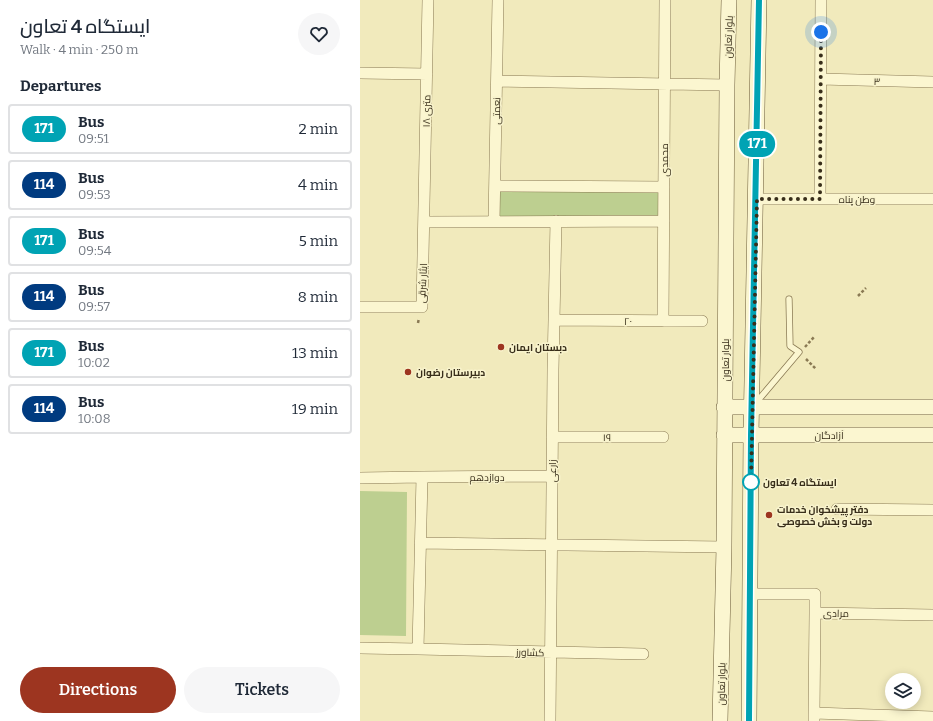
<!DOCTYPE html>
<meta charset="utf-8">
<style>
body{margin:0;font-family:Bitter,Cairo,serif;background:#f6f6f7;color:#1f2937;height:100vh;display:flex;flex-direction:column;font-size:15px;white-space:nowrap}
*{box-sizing:border-box;margin:0}
p{font-size:13px;color:#747a83}
.icon{flex:none;width:22px;height:22px;fill:none;stroke:currentColor;stroke-width:2;stroke-linecap:round;stroke-linejoin:round}
.map{position:relative;flex:1;overflow:hidden}
.panel{display:flex;flex-direction:column;background:#fff;width:360px}
.panel>*{flex:none}
.badge{padding:0 8px;border-radius:13px;font-size:14px;line-height:26px}
.tools{position:absolute;left:525px;top:673px;display:grid;gap:8px}
.tools a{display:grid;place-items:center;width:36px;height:36px;border-radius:50%;background:#fff;box-shadow:0 2px 10px #0003;font-size:20px}
.you{position:absolute;width:20px;height:20px;margin:-10px;border:3px solid #fff;border-radius:50%;background:#1a73e8;box-shadow:0 0 0 6px #1a73e833}
.map>.badge{position:absolute;translate:-50% -50%;box-shadow:0 0 0 2px #fff}
h2{padding:0 20px;font-size:15px;line-height:36px}
.round{display:grid;place-items:center;flex:none;width:42px;height:42px;border-radius:21px;background:#f6f6f7}
.overview{display:flex;align-items:center;justify-content:space-between;height:68px;padding:0 20px}
h1{font-size:19px;font-weight:600;line-height:30px}
.button{display:flex;gap:8px;margin-top:auto;padding:8px 20px}
.button a{flex:1;height:46px;border-radius:24px;background:#9d3520;color:#fff;font-size:16px;font-weight:600;line-height:46px;text-align:center}
.button a+a{background:#f6f6f7;color:#1f2937}
ul{padding:0;list-style:none}
li{display:flex;align-items:center;gap:12px;height:50px;margin:0 8px 6px;padding:0 12px;border:2px solid #e0e1e3;border-radius:4px}
li div{flex:1}
li b{display:block;font-size:15px}
li em{font-style:normal}
li .badge{min-width:44px;font-weight:700;text-align:center}
main{display:flex;flex:1;min-height:0}
.map>svg:first-child{display:block}
</style>
<main>
<section class="panel">
<div class="overview"><div><h1>ایستگاه 4 تعاون</h1><p>Walk · 4 min · 250 m</p></div><a class="round"><svg class="icon" aria-label="heart" viewBox="0 0 24 24"><path d="M12 20l-8-8c-3-5 5-10 8-4 3-6 11-1 8 4z"/></svg></a></div>
<h2>Departures</h2>
<ul>
<li><span class="badge" style="background:#00a3b4;color:#fff">171</span><div><b>Bus</b><p>09:51</p></div><em>2 min</em></li>
<li><span class="badge" style="background:#003b80;color:#fff">114</span><div><b>Bus</b><p>09:53</p></div><em>4 min</em></li>
<li><span class="badge" style="background:#00a3b4;color:#fff">171</span><div><b>Bus</b><p>09:54</p></div><em>5 min</em></li>
<li><span class="badge" style="background:#003b80;color:#fff">114</span><div><b>Bus</b><p>09:57</p></div><em>8 min</em></li>
<li><span class="badge" style="background:#00a3b4;color:#fff">171</span><div><b>Bus</b><p>10:02</p></div><em>13 min</em></li>
<li><span class="badge" style="background:#003b80;color:#fff">114</span><div><b>Bus</b><p>10:08</p></div><em>19 min</em></li>
</ul>
<div class="button"><a>Directions</a><a>Tickets</a></div>
</section>
<div class="map">
<svg width="573" height="721" viewBox="0 0 573 721">
<rect width="100%" height="100%" fill="#f1eabc"/>
<path fill="#bdcf90" d="M137,188L299,189V219L137,218Z
M0,491L47,492L46,636L0,635Z"/>
<g fill="none" stroke-linecap="round" stroke-linejoin="round">
<g stroke="#8a7a54" stroke-width="7">
<path id="lane" d="M395,404L439,352L430,346L429,299"/>
</g>
<g stroke="#8a7a54" stroke-width="12">
<path id="street" d="M0,73L67,74
M461,79L573,82
M137,81L367,85
M135,186L304,187
M397,199H573
M460,199L461,0
M134,221L138,0
M64,222L304,221
M0,307H62L68,0
M194,320L342,321
M303,321L305,0
M192,437H303
M62,477L192,476
M0,478L62,477L58,649L0,648
M477,509L573,510
M60,543L364,547
M390,594H455V613
M58,649L283,654
M454,713L455,613L573,615
M190,721L193,370L196,221
M454,721V713L573,717"/>
</g>
<g stroke="#6b5b38" stroke-width="16">
<path id="secondary" d="M364,407H573
M364,435H573
M360,721L364,547L367,85L369,0
M389,721L391,435L399,0"/>
</g>
<path stroke="#8a7a54" stroke-width="2.5" stroke-dasharray="3 2" stroke-linecap="butt" d="M498,296L506,288
M58,323L59,318
M445,347L454,337
M446,359L456,369"/>
<use href="#lane" stroke="#fbf6d0" stroke-width="5.5"/>
<use href="#street" stroke="#fbf6d0" stroke-width="11"/>
<use href="#secondary" stroke="#fbf6d0" stroke-width="15"/>
</g>
<g fill="none" stroke-linecap="round" stroke-linejoin="round">
<g stroke="#fff" stroke-width="9">
<path id="line" d="M389,721L391,435L399,0"/>
</g>
<use href="#line" stroke="#00a3b4" stroke-width="6"/>
<path stroke="#382e1a" stroke-width="4" stroke-dasharray="0 7.2" d="M391,482L397,199H460L461,32"/>
</g>
<g fill="#9d3520" stroke="#f8f3cc" stroke-width="1.5">
<circle cx="141" cy="347" r="4"/>
<circle cx="48" cy="372" r="4"/>
<circle cx="409" cy="515" r="4"/>
</g>
<circle fill="#fff" stroke="#00a3b4" stroke-width="2" cx="391" cy="482" r="8"/>
<g text-anchor="middle" stroke-width="3" stroke-linejoin="round" paint-order="stroke">
<g font-size="10" fill="#382e1a" stroke="#f8f3cc">
<text transform="translate(368 37) rotate(-88)" y="4">بلوار تعاون</text>
<text transform="translate(517 81) rotate(1)" y="4">۳</text>
<text transform="translate(66 111) rotate(-89)" y="4">۱۸ متری</text>
<text transform="translate(136 111) rotate(-89)" y="4">نعمتی</text>
<text transform="translate(304 160) rotate(-90)" y="4">محمدی</text>
<text x="497" y="203">وطن پناه</text>
<text transform="translate(62 283) rotate(-87)" y="4">ایثار شرقی</text>
<text x="268" y="325">۲۰</text>
<text transform="translate(365 360) rotate(-90)" y="4">بلوار تعاون</text>
<text x="469" y="439">آزادگان</text>
<text x="247" y="441">۱۹</text>
<text transform="translate(192 471) rotate(-90)" y="4">زارعی</text>
<text x="127" y="481">دوازدهم</text>
<text transform="translate(476 613) rotate(1)" y="4">مرادی</text>
<text transform="translate(170 652) rotate(1)" y="4">کشاورز</text>
<text transform="translate(361 684) rotate(-89)" y="4">بلوار تعاون</text>
</g>
<g font-size="10" font-weight="bold" fill="#382e1a" stroke="#f8f3cc" text-anchor="start">
<text x="149" y="351">دبستان ایمان</text>
<text x="56" y="376">دبیرستان رضوان</text>
<text x="417" y="513">دفتر پیشخوان خدمات<tspan x="417" dy="12">دولت و بخش خصوصی</tspan></text>
</g>
<g font-size="10" font-weight="bold" fill="#382e1a" stroke="#f8f3cc" text-anchor="start">
<text x="403" y="486">ایستگاه 4 تعاون</text>
</g>
</g>
</svg>
<div class="tools">
<a><svg class="icon" aria-label="layers" viewBox="0 0 24 24"><path d="M12 4l9 5-9 5-9-5zM3 14l9 5 9-5"/></svg></a>
</div>
<div class="you" style="left:461px;top:32px"></div>
<b class="badge" style="left:397px;top:144px;background:#00a3b4;color:#fff">171</b>
</div>
</main>
